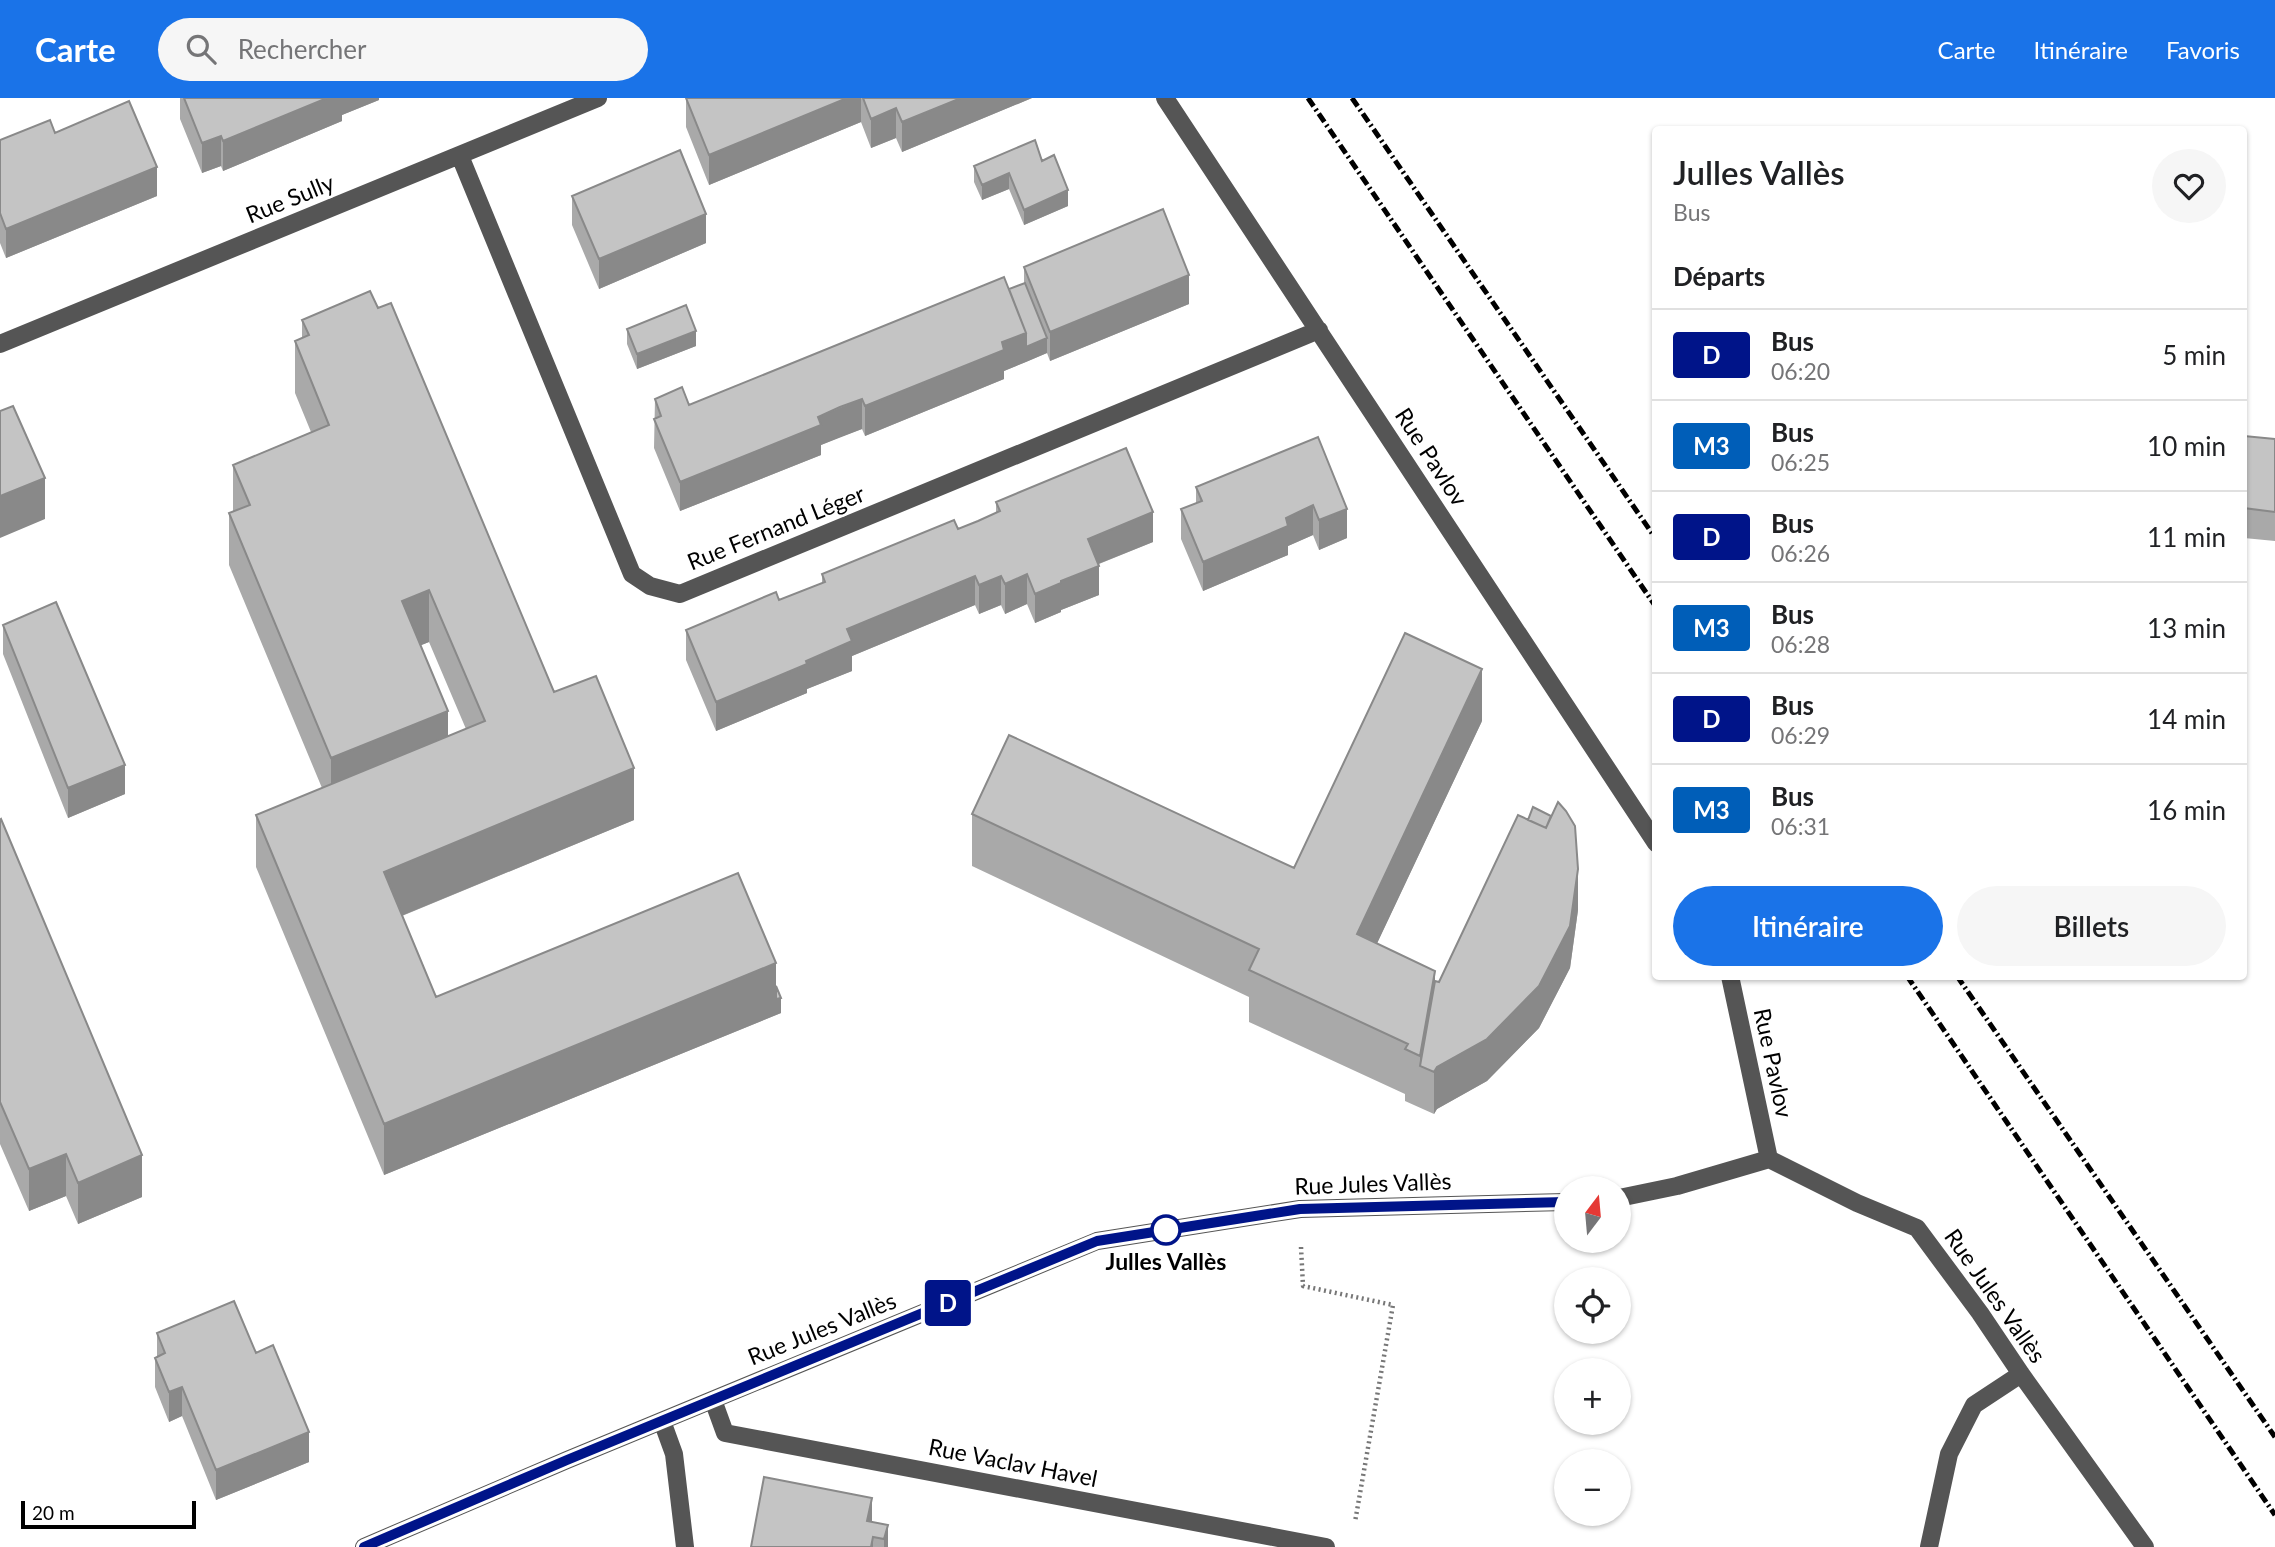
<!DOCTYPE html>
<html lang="fr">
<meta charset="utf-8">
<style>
body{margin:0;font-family:Lato,sans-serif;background:#f6f6f6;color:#202124;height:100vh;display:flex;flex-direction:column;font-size:26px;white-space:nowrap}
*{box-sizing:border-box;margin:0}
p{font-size:23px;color:#757577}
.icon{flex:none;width:38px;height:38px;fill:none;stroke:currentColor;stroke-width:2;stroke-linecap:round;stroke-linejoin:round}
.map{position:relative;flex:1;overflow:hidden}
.side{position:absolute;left:1652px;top:28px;width:595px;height:854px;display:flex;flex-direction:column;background:#fff;border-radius:7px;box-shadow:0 2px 5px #0004}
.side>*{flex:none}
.badge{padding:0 14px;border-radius:5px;font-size:24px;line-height:46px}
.needle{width:46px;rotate:16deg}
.tools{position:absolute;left:1554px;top:1078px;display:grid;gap:14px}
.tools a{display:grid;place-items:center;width:77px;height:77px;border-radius:50%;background:#fff;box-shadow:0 2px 5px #0004;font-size:35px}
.scale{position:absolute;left:21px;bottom:18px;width:175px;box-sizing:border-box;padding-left:7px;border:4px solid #000;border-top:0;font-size:19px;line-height:24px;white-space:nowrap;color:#000;-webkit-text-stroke:5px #fff;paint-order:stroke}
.map>.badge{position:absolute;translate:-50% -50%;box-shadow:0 0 0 4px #fff}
h2{padding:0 21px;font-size:26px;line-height:63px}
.round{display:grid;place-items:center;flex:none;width:74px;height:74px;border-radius:37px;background:#f6f6f6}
.head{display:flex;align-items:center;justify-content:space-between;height:119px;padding:0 21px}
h1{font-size:33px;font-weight:600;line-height:52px}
.primary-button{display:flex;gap:14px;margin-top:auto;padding:14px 21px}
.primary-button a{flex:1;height:80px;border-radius:42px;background:#1a73e8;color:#fff;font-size:28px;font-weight:600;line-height:80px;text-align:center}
.primary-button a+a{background:#f6f6f6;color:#202124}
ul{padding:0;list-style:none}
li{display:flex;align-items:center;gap:21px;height:91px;padding:0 21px;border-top:2px solid #e0e0e0}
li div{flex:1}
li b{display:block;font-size:26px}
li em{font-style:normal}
li .badge{min-width:77px;font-weight:700;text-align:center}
header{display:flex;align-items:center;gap:42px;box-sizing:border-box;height:98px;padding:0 35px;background:#1a73e8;color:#fff}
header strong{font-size:33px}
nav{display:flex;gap:38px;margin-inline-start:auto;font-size:24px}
.search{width:490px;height:63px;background:#f6f6f6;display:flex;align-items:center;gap:18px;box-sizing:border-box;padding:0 24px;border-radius:38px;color:#757577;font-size:26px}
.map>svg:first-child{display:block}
</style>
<header>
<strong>Carte</strong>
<div class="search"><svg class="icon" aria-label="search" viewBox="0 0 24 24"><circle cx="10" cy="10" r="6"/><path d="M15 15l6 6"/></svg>Rechercher</div>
<nav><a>Carte</a><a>Itinéraire</a><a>Favoris</a></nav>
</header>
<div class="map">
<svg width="2275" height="1449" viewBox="0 0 2275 1449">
<rect width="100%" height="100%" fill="#fff"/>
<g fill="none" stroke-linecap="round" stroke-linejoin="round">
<path stroke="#777" stroke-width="4.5" stroke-dasharray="2 3.5" stroke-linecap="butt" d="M1301,1149L1303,1188L1393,1207L1355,1424"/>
<path stroke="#555" stroke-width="18" d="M1165,0L1656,745
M460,58L632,476L650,488L680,496L1319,232
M0,246L598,0
M1730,878L1769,1061
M1619,1100L1677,1088L1769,1061L1857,1105L1917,1130L1980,1215L2021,1276L2145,1449
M713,1302L725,1335L1326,1449
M662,1323L674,1356L685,1449
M364,1449L567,1362L1097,1143L1300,1111L1566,1104
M1929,1449L1949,1356L1974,1307L2021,1276"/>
<path stroke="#000" stroke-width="5" stroke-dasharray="10 3.5 2 3.5" stroke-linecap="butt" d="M1308,0L1656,509
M1352,0L1656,441
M1907,878L2275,1417
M1957,878L2275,1339"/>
</g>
<path fill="#a9a9a9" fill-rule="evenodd" d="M180,0H379V2L342,17V23L223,73L221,68L202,75L180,21Z
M686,0H1032L902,54L896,40L871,50L861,24L709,87L686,29Z
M55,35L157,98L6,160L0,145V42Z
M1042,63L1068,108L1024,127L1009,91L982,102L974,84V68Z
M572,98L706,145L599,191L572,127Z
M1024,169L1189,206L1050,263L1047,255L1004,273V281L865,338L862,331L840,339L821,347V357L680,413L654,350L655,301L689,307L1024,186Z
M302,222L554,594L634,722L402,818L436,899L776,888L781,915L384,1077L256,769V717L322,690L229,467V415L233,414V367L311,334L295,295V243L302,240ZM429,544L466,631L448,638L421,547Z
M627,231L696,248L637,271L627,246Z
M2244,338L2275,341V443L2244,440Z
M1318,339L1347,440L1319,452L1313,437L1288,448V457L1203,493L1181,441V411L1196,405V389Z
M996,404L1153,444L1099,466V497L1061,512V514L1035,525L1027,506L1005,516L1001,507L979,516L975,507L852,558V573L807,591V595L716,633L686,562V532L779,502L822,485V476L958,431L996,415Z
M3,527L125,696L68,720L3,556Z
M1482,623L1377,845L1435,883L1439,884L1578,812L1570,870L1539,930L1487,983L1437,1011L1434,1016L1405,1003V996L1249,924V899L972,768V716L1294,770Z
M0,722L142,1099L78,1126L66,1098L29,1113L0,1046Z
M157,1235L256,1255L309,1364L216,1402L182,1318L169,1324L155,1289V1260L157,1259Z
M872,1424L888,1427V1449H751Z"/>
<path fill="#898989" d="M327,0H379V2L342,17V23L223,73V43Z
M847,0H861V24L709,87V57Z
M961,0H1032L902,54V24Z
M896,10V40L871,50V21Z
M221,38V68L202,75V45Z
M157,69V98L6,160V131Z
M1009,75V91L982,102V87Z
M1068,92V108L1024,127V112Z
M706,116V145L599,191V161Z
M1189,177V206L1050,263V234Z
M696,233V248L637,271V256Z
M1026,235V264L1004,273V281L865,338V308L1002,244Z
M1047,240V255L1026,264V249Z
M862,301V331L821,347V357L680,413V384L818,319Z
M45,380V421L0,440V398Z
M1313,407V437L1288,448V457L1203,493V464L1286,420Z
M1347,411V440L1319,452V422Z
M1153,414V444L1088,470V441Z
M1099,468V497L1061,512V514L1035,525V496L1061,483Z
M1027,476V506L1005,516V486Z
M975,478V507L852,558V573L807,591V595L716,633V604L806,563L847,531Z
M1001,478V507L979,516V487Z
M429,492V544L402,555V503Z
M1482,571V623L1357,888V836Z
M448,613V665L331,712V660Z
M125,667V696L68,720V690Z
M634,670V722L384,825V774Z
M1578,771V812L1570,870L1539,930L1487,983L1437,1011L1434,1016V974L1437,969Z
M776,865V901L781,900V915L384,1077V1026Z
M1435,873V924L1420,968V958Z
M66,1056V1098L29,1113V1071Z
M142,1057V1099L78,1126V1085Z
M182,1289V1318L169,1324V1294Z
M309,1334V1364L216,1402V1372Z
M872,1400V1444L873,1439V1449H867V1423Z
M888,1427V1449H884V1441Z"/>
<path fill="#c4c4c4" stroke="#898989" stroke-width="2" d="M184,0H327L223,43L221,38L202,45Z
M686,0H847L709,57Z
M863,0H961L902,24L896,10L871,21Z
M129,3L157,69L6,131L0,115V42L50,22L55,35Z
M1035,42L1042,63L1054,57L1068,92L1024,112L1009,75L982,87L974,68Z
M680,52L706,116L599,161L572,98Z
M1163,111L1189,177L1050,234L1024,169Z
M1004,179L1026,235L1002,244L1004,252L865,308L862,301L840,309L818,319L821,327L680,384L654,321L661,318L655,301L682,289L689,307Z
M1025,185L1047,240L1026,249V235L1009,191Z
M370,193L378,210L391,205L554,594L596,578L634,670L384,774L436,899L738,775L776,865L384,1026L256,717L485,623L429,492L402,503L448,613L331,660L229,415L250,407L233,367L329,327L295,243L309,237L302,222Z
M686,207L696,233L637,256L627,231Z
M13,308L45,380L0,398V313Z
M2244,338L2275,341V414L2244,410Z
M1318,339L1347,411L1319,422L1313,407L1286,420L1288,428L1203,464L1181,411L1202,403L1196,389Z
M1126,350L1153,414L1088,441L1099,468L1061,483V485L1035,496L1027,476L1005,486L1001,478L979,487L975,478L847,531L852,543L806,563L807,566L716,604L686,532L776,494L779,502L825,484L822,476L954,422L958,431L978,423L1000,413L996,404Z
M56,504L125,667L68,690L3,527Z
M1405,535L1482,571L1357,836L1435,873L1420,958L1405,951L1408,946L1249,872L1259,851L972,716L1009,637L1294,770Z
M1558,704L1566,713L1575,728L1578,771L1570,828L1539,888L1487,941L1437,969L1434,974L1420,968L1435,883L1439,884L1518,717L1546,730Z
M1533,709L1551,718L1546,730L1528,722Z
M1,721L142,1057L78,1085L66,1056L29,1071L0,1004V722Z
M776,888L781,900L776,901Z
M234,1203L256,1255L273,1247L309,1334L216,1372L182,1289L169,1294L155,1260L165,1255L157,1235Z
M764,1379L872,1400L867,1423L888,1427L884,1441L873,1439L871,1449H751Z"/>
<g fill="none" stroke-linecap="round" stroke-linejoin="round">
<g stroke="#fff" stroke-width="16">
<path id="line" d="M364,1449L567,1362L1097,1143L1300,1111L1566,1104"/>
</g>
<use href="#line" stroke="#001489" stroke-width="10"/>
</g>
<circle fill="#fff" stroke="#001489" stroke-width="3.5" cx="1166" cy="1132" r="14"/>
<g text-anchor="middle" stroke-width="5" stroke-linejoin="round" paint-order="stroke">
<g font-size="23" fill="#000" stroke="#fff">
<text transform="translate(290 101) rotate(-22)" y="8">Rue Sully</text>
<text transform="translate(1431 359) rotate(57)" y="8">Rue Pavlov</text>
<text transform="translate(776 430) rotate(-22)" y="8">Rue Fernand Léger</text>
<text transform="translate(1773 965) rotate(78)" y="8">Rue Pavlov</text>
<text transform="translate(1373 1086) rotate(-2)" y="8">Rue Jules Vallès</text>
<text transform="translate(1995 1198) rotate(55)" y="8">Rue Jules Vallès</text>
<text transform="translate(822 1231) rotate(-22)" y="8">Rue Jules Vallès</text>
<text transform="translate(1013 1365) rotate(11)" y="8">Rue Vaclav Havel</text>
</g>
<g font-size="23" font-weight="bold" fill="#000" stroke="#fff">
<text x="1166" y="1172">Julles Vallès</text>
</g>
</g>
</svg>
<div class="tools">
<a><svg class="needle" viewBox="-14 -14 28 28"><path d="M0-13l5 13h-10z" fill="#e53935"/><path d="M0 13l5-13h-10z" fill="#757577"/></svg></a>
<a><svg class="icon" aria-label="locate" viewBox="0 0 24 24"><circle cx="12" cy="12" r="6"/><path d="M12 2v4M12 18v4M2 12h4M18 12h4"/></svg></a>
<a>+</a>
<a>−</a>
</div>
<div class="scale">20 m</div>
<b class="badge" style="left:948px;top:1205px;background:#001489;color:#fff">D</b>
<section class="side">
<div class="head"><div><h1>Julles Vallès</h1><p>Bus</p></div><a class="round"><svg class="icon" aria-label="heart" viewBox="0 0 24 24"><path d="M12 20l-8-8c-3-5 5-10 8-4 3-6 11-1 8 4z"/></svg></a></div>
<h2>Départs</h2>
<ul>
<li><span class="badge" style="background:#001489;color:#fff">D</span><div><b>Bus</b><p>06:20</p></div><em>5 min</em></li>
<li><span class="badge" style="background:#005eb8;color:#fff">M3</span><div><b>Bus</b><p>06:25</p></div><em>10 min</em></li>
<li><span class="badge" style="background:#001489;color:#fff">D</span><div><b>Bus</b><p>06:26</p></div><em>11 min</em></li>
<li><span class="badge" style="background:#005eb8;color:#fff">M3</span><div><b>Bus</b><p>06:28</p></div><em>13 min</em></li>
<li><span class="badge" style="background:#001489;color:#fff">D</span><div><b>Bus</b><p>06:29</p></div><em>14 min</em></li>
<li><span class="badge" style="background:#005eb8;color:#fff">M3</span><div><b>Bus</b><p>06:31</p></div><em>16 min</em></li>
</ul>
<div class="primary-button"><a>Itinéraire</a><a>Billets</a></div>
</section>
</div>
